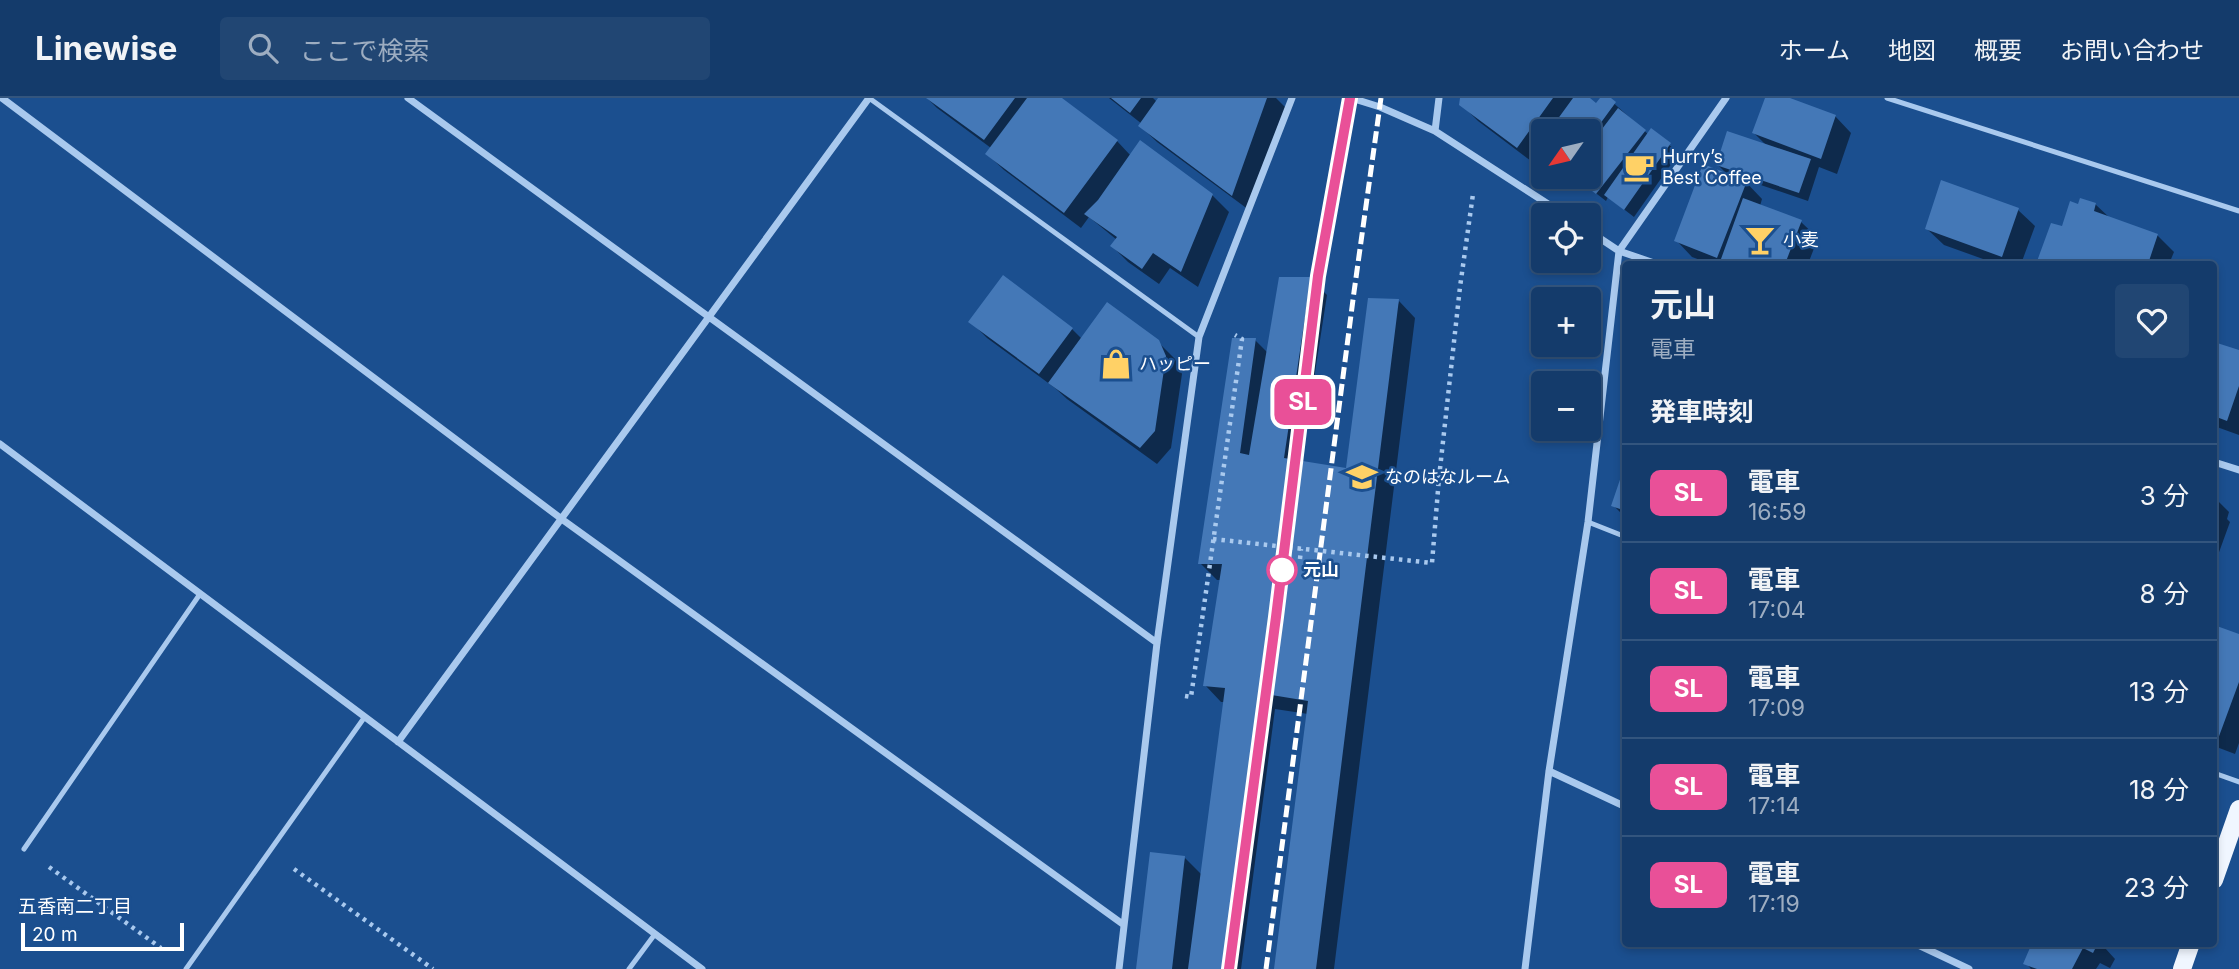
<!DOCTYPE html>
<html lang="ja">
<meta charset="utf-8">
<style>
body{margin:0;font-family:Inter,"Noto Sans JP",sans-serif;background:#214673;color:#f1f3f6;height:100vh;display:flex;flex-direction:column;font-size:26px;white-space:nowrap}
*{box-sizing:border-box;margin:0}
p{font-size:23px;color:#9dadc1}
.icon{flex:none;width:38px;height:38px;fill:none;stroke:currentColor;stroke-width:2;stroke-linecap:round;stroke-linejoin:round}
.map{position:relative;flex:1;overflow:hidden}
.details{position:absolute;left:1622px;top:163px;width:595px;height:686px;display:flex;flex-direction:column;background:#143b6b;border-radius:7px;box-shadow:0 4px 10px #0003,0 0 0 2px #33557e}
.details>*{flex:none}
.badge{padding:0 14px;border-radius:10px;font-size:24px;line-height:46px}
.needle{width:46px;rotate:236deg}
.buttons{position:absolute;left:1531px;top:21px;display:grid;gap:14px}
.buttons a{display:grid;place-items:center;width:70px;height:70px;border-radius:7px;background:#143b6b;box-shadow:0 4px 10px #0003,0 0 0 2px #33557e;font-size:35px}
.scale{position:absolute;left:21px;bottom:18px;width:163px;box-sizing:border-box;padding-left:7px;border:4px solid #fff;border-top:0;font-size:19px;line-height:24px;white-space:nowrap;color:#fff;-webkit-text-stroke:5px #1b4f8f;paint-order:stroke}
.map>.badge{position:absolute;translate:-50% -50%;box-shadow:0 0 0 4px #fff}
h2{padding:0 28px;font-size:26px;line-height:63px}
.round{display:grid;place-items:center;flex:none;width:74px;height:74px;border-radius:7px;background:#214673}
.overview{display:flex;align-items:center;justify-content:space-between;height:119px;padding:0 28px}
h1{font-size:33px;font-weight:700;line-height:52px}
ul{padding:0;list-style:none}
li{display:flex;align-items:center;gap:21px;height:98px;padding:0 28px;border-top:2px solid #33557e}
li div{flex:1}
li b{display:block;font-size:26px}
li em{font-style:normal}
li .badge{min-width:77px;font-weight:700;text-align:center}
header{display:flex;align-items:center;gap:42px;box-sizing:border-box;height:98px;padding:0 35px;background:#143b6b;border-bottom:2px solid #33557e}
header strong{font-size:33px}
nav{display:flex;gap:38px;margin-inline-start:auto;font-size:24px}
.search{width:490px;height:63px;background:#214673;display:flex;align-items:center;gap:18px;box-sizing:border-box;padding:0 24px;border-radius:7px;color:#9dadc1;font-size:26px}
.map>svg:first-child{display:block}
</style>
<header>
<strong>Linewise</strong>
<div class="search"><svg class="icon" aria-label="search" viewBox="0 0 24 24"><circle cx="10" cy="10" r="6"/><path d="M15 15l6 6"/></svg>ここで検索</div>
<nav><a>ホーム</a><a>地図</a><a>概要</a><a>お問い合わせ</a></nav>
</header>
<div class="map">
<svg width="2239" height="871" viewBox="0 0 2239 871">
<rect width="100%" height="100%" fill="#1b4f8f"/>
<path fill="#0007" d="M927,0H1060L1117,43L1131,58L1212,97L1229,114L1198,189L1170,170L1159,186L1128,164L1112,148L1117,142L1089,119L1081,130L1004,72L987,56L991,50L937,10Z
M1109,0H1153L1157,4L1160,0H1276L1286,10L1249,112L1157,44L1140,28L1142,26Z
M1462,0H1587L1596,7L1602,0H1608L1649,37L1652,33L1679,55L1634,119L1608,99L1606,103L1575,79H1589V33H1544V65L1539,60L1535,66L1478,23L1461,6Z
M1767,0H1785L1835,18L1851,35L1837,76L1819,69L1808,103L1743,81L1762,101L1760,108L1801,124L1818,140L1808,166H1711L1692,159L1676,142L1729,78L1718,67L1767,48L1754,35Z
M1562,79H1575L1570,85Z
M2095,106L2111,121L2157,137L2174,154L2169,166H2038L2052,127L2063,131Z
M2018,112L2035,128L2021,166H1997L1944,147L1927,131Z
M1310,181L1327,197L1301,365L1347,372L1399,203L1415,220L1334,871H1276L1308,616L1275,611L1241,871H1138L1185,760L1202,777L1225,604H1221L1205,587L1222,482H1217L1200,465L1255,242L1268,255Z
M971,224L1072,231L1082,241L1158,244L1175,261L1182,276L1171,350L1157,366L1067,301L1055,290L987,240Z
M2214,245L2239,254V337L2214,328Z
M1626,371V420L1613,407Z
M2214,399L2229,414L2227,421L2230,424L2214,468Z
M2214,528L2239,538V645L2235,656L2214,648Z
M2034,845H2107L2105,850L2115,861L2110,870L2100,865L2096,871H2031L2026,865Z"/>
<path fill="#4478b7" d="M926,0H1015L984,42Z
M1027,0H1062L1118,42L1064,115L985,56Z
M1111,0H1141L1130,15Z
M1158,0H1267L1232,98L1138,28Z
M1460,0H1553L1517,50L1459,7Z
M1573,0H1590L1596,5L1600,0H1611L1616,4L1589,41V33H1549Z
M1765,0H1790L1836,17L1821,61L1752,35Z
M1618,10L1646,32L1596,96L1574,79H1589V48Z
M1651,30L1671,45L1624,112L1604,97Z
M1727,33L1811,61L1799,95L1716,67Z
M1544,40V65L1532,56Z
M1140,42L1213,96L1181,174L1153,155L1142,171L1110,148L1117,139L1084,116L1098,102Z
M1703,66L1747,83L1717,160L1674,143Z
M1941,82L2019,110L2002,159L1925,131Z
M1743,100L1802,122L1785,166H1735L1721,161Z
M2080,100L2096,105L2094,113L2158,136L2148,166H2036L2051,125L2062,128L2070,103L2078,106Z
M1003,177L1073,230L1039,276L968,224Z
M1279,179H1311L1284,360L1346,370L1368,200L1399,201L1316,871H1274L1308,603L1259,595L1223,871H1188L1225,590L1203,588L1222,466H1198L1232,240H1256L1240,355L1249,357Z
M1107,204L1159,242L1166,258L1155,333L1140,350L1048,285Z
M2214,244L2239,252V288L2227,323L2214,318Z
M1625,367H1626V413L1611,408Z
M2214,527L2239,536V584L2218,641L2214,639Z
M1150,754L1185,758L1172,871H1136Z
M2032,845H2098L2093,855L2083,850L2072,871H2037L2023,866Z"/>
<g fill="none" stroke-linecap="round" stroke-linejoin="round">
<path stroke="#a9c9ee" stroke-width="4.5" stroke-dasharray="3.5 5" stroke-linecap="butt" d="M1439,380L1460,189L1473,96
M1300,461L1301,451
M1185,598L1191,599L1242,241L1235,237
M49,769L161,850
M294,771L433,871"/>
<path stroke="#a9c9ee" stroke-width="5" d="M869,0L1199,239
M1887,0L2239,113
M1588,424L1626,439
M2214,675L2239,684
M24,751L200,496
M186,871L364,620
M629,871L655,836"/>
<path stroke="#a9c9ee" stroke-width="7" d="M2,0L563,422L1124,827
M408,0L1157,545
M1351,0L1380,9L1435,33L1565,117
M1435,33L1439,0
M1589,133L1619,153L1657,166
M0,346L702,871
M2214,364L2239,372
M398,644L869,0
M1549,673L1626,709
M1914,845L1969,871
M1119,871L1157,545L1199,239L1292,0
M1525,871L1549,673L1588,424L1619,153L1726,0"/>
<path stroke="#f0f6ff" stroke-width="18" d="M2214,782L2239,711
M2182,871L2191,845"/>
<path stroke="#fff" stroke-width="5" stroke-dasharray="12 5" stroke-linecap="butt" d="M1229,871L1276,519L1318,178L1350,0
M1266,871L1354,194L1381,0"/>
<path stroke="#a9c9ee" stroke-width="4.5" stroke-dasharray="3.5 5" stroke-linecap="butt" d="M1213,441L1432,465L1439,380"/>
</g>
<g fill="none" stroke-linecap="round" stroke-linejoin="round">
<g stroke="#fff" stroke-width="16">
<path id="line" d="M1229,871L1276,519L1318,178L1350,0"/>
</g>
<use href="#line" stroke="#e95098" stroke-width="10"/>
</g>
<defs>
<g id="cafe-bare" transform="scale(2.415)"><path d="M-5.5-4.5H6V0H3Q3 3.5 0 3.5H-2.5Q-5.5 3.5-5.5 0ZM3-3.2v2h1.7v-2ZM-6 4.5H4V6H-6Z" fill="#ffd166" stroke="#1b4f8f" stroke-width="2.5" paint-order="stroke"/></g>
<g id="bar-bare" transform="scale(2.415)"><path d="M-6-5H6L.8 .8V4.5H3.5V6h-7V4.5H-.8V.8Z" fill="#ffd166" stroke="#1b4f8f" stroke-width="2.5" paint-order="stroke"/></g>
<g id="shop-bare" transform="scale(2.415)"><path d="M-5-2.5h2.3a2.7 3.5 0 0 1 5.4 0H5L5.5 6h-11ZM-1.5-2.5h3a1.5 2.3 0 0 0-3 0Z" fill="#ffd166" stroke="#1b4f8f" stroke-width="2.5" paint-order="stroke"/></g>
<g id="school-bare" transform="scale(2.415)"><path d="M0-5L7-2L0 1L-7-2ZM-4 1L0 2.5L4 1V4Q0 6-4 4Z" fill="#ffd166" stroke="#1b4f8f" stroke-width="2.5" paint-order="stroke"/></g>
</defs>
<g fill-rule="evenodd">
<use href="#cafe-bare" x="1639" y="69"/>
<use href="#bar-bare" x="1760" y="142"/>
<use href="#shop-bare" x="1116" y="266"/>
<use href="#school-bare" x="1362" y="379"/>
</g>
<circle fill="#fff" stroke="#e95098" stroke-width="3.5" cx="1282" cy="472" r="14"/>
<g text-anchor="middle" stroke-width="5" stroke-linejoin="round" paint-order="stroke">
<g font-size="18" fill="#fff" stroke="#1b4f8f" text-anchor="start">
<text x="1662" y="65">Hurry’s<tspan x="1662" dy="21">Best Coffee</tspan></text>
<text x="1783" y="148">小麦</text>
<text x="1139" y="272">ハッピー</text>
<text x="1385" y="385">なのはなルーム</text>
</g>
<g font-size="18" font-weight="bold" fill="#fff" stroke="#1b4f8f" text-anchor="start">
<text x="1303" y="478">元山</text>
</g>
<g font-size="19" fill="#fff" stroke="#1b4f8f">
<text x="75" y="815">五香南二丁目</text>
</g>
</g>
</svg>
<div class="buttons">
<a><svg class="needle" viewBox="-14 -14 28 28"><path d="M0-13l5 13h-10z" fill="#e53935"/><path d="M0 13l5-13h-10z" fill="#9dadc1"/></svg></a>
<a><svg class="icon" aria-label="locate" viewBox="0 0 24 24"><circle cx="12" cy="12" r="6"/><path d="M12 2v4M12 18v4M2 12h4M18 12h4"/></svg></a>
<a>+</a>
<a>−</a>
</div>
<div class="scale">20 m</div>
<b class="badge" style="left:1303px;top:304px;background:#e95098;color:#fff">SL</b>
<section class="details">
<div class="overview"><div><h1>元山</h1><p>電車</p></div><a class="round"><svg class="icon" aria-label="heart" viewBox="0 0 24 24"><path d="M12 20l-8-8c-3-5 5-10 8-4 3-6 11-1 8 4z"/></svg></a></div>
<h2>発車時刻</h2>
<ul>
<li><span class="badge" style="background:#e95098;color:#fff">SL</span><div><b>電車</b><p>16:59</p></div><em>3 分</em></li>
<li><span class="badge" style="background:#e95098;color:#fff">SL</span><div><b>電車</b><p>17:04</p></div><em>8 分</em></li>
<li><span class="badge" style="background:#e95098;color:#fff">SL</span><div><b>電車</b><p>17:09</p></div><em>13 分</em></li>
<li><span class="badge" style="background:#e95098;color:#fff">SL</span><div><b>電車</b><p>17:14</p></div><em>18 分</em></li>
<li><span class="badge" style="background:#e95098;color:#fff">SL</span><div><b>電車</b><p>17:19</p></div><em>23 分</em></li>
</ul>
</section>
</div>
